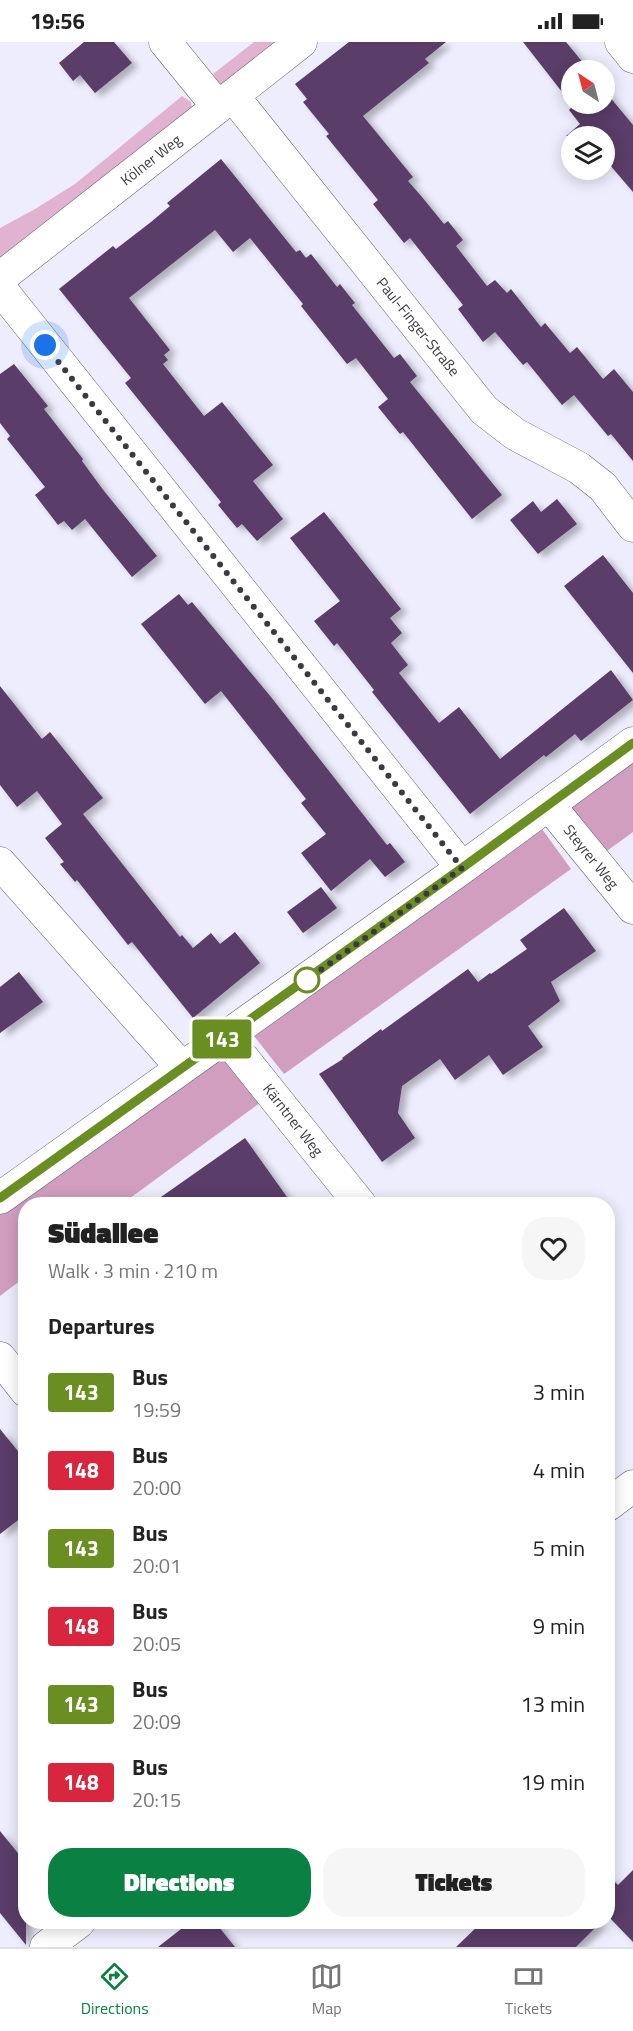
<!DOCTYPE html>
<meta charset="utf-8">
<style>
body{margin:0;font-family:"Titillium Web",sans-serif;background:#f6f6f6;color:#222;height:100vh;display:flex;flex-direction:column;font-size:22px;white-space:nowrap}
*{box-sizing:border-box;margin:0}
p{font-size:20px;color:#767676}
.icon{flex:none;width:33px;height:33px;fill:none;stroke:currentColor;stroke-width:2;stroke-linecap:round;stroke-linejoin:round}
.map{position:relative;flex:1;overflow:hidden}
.panel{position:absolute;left:18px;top:1155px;width:597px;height:732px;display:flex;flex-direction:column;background:#fff;border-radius:24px;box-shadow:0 3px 15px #0003}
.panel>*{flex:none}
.badge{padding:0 12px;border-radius:4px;font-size:21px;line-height:39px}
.needle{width:39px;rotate:324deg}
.tools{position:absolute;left:561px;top:18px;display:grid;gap:12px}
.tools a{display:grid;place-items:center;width:54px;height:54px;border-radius:50%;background:#fff;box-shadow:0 3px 15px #0003;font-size:30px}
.you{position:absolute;width:30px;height:30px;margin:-15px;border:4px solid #fff;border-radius:50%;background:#1a73e8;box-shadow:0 0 0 9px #1a73e833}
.map>.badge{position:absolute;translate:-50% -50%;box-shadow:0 0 0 3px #fff}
h2{padding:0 30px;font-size:22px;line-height:54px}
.round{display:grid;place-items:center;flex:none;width:63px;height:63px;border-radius:24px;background:#f6f6f6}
.head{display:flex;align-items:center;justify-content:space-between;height:102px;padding:0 30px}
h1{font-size:28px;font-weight:800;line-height:45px}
.primary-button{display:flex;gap:12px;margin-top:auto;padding:12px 30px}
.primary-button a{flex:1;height:69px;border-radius:24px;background:#0b8043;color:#fff;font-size:24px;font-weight:800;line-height:69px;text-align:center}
.primary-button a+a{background:#f6f6f6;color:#222}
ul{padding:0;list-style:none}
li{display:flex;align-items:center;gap:18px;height:78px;padding:0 30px}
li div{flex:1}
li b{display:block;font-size:22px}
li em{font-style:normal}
li .badge{min-width:66px;font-weight:700;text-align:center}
.status{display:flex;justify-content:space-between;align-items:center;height:42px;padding:0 30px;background:#fff;direction:ltr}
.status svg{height:16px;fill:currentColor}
.dock{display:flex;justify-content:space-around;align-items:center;height:84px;border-top:2px solid #e0e0e0;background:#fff;font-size:16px;color:#767676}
.dock a{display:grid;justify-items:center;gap:3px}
.dock .selected{color:#0b8043}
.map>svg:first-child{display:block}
</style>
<div class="status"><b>19:56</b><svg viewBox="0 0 49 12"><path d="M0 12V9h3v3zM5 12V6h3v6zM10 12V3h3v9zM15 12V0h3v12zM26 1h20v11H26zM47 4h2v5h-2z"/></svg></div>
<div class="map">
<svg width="633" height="1905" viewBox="0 0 633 1905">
<defs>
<filter id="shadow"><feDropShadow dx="6" dy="4" stdDeviation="3" flood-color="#0004"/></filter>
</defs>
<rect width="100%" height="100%" fill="#eeedfd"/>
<path fill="#e2b3d0" d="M254,0H279L222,45L213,32Z
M182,54L191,60L192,66L0,217V186L35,167L75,142Z"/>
<path fill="#d29ebf" d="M633,717V790L600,814L561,767Z
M542,787L571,827L284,1032L254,994Z
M225,1008L264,1058L122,1162H26L25,1235L0,1254V1171Z"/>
<path fill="#5a3e67" filter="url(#shadow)" d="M84,0H114L132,21L95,51L80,33L73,39L59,21Z
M349,0H446L425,17L429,21L363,74L413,135L408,139L422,155L444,182L448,179L463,198L456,204L487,244L495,238L507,251L511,247L541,285L545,281L570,311L577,305L603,337L614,327L633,350V419L611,392L608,394L574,353L562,363L527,320L523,323L495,290L483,300L458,267L463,263L410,196L404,201L373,162L378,158L326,94L329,92L303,60L307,57L295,42Z
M523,0H566L589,28H572V62H604V48L633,83V150L604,116V94H566L580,82L569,68L573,64Z
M221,117L296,210L300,208L306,216L311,212L337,245L340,242L347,251L355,261L352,263L394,316L400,312L417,334L410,340L502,453L472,477L403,390L400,392L378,365L388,357L356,316L347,322L301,264L303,262L250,196L233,210L215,188L129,256L170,308L164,313L168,318L163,322L204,374L222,360L273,423L253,439L283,477L257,499L242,482L237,486L218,463L221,460L125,341L131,336L59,247L113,204L116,207L151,180L170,164L167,161Z
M14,322L48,364L44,367L83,417L82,419L104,449L157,514L132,535L85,477L72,488L64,479L58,483L35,453L45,445L7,397L10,394L0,381V332Z
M557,457L577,482L538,512L510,478L533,459L541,470Z
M324,470L401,567L390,576L402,591L391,601L408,623L399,631L439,681L459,665L500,717L611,628L633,658L581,699L575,692L546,715L544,713L470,772L372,650L374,648L337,601L334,604L314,579L340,559L290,496Z
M603,513L633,551V631L564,544Z
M179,552L188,563L192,560L271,655L387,803L390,801L405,820L385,835L370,817L331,849L301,811L326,792L301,761L306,757L221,649L205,662L141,582Z
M0,644L42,697L50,690L103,756L83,772L180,895L182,893L193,906L211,891L220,902L235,890L260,921L193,976L132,900L128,903L77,838L75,840L60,822L64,820L45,796L62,782L37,749L17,765L0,743Z
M321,845L337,866L303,891L287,870Z
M564,866L596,909L551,940L560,959L528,984L543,1005L503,1033L489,1013L455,1038L440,1017L402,1044L398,1071L415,1096L382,1120L319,1032L343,1017L342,1016L381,987L382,989L468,927L478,940L490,931L491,932L527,907L520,898Z
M19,930L43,960L0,991V945Z
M245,1096L292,1162H151Z
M0,1387L26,1419V1472L0,1492Z
M0,1789L26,1821V1903L0,1871Z
M633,1828V1900L608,1874V1833L618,1843Z
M190,1880H215L235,1905H158Z
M482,1880H601L576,1905H456Z"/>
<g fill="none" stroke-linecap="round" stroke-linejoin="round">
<g stroke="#656471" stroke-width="33">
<path id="minor" d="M165,0L218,65
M621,0L633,15
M233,54L484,368L515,392L579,426L603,445L633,484
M0,236L301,0
M0,246L462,826
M549,763L633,866
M0,821L182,1026
M226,995L360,1162
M0,1156L462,826L633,701
M0,1316L26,1349
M608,1463L633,1444
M46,1905L79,1880"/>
</g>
<use href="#minor" stroke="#fff" stroke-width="32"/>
</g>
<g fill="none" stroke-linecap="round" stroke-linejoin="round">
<g stroke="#fff" stroke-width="14">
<path id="line" d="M0,1156L462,826L633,701"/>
</g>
<use href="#line" stroke="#6b8e23" stroke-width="9"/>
<path stroke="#3a3a40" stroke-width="6" stroke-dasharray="0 10.8" d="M45,303L462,826L307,938"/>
</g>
<circle fill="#fff" stroke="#6b8e23" stroke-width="3" cx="307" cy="938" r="12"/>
<g text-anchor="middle" stroke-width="6" stroke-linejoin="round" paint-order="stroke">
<g font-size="15" fill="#3a3a40" stroke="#fff">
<text transform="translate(151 118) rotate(-38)" y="5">Kölner Weg</text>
<text transform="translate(418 285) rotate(51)" y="5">Paul-Finger-Straße</text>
<text transform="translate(591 815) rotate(51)" y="5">Steyrer Weg</text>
<text transform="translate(293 1078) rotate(52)" y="5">Kärntner Weg</text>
</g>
</g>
</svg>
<div class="tools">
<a><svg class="needle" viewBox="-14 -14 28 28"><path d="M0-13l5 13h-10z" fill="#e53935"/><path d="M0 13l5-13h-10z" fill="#767676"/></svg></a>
<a><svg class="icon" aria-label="layers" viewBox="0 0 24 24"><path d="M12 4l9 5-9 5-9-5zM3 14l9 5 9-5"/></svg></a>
</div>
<div class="you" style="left:45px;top:303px"></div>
<b class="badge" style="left:222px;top:997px;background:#6b8e23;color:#fff">143</b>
<section class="panel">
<div class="head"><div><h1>Südallee</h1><p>Walk · 3 min · 210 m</p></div><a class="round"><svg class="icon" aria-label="heart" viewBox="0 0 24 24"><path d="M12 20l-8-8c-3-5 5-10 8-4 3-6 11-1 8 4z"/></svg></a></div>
<h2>Departures</h2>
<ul>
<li><span class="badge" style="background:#6b8e23;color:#fff">143</span><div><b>Bus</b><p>19:59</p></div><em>3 min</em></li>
<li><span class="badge" style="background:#d7263d;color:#fff">148</span><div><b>Bus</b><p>20:00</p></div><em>4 min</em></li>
<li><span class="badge" style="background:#6b8e23;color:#fff">143</span><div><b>Bus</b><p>20:01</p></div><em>5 min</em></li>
<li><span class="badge" style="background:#d7263d;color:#fff">148</span><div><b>Bus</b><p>20:05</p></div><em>9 min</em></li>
<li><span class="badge" style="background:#6b8e23;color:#fff">143</span><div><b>Bus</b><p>20:09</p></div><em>13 min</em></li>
<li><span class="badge" style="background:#d7263d;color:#fff">148</span><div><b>Bus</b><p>20:15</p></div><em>19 min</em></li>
</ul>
<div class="primary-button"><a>Directions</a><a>Tickets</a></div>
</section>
</div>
<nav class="dock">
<a class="selected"><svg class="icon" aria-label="directions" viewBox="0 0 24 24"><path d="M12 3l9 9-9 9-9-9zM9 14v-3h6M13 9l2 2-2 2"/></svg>Directions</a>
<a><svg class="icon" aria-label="map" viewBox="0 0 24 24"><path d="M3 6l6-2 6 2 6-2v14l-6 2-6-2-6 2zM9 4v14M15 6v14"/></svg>Map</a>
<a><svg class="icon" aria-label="tickets" viewBox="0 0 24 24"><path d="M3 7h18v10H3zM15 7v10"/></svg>Tickets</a>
</nav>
